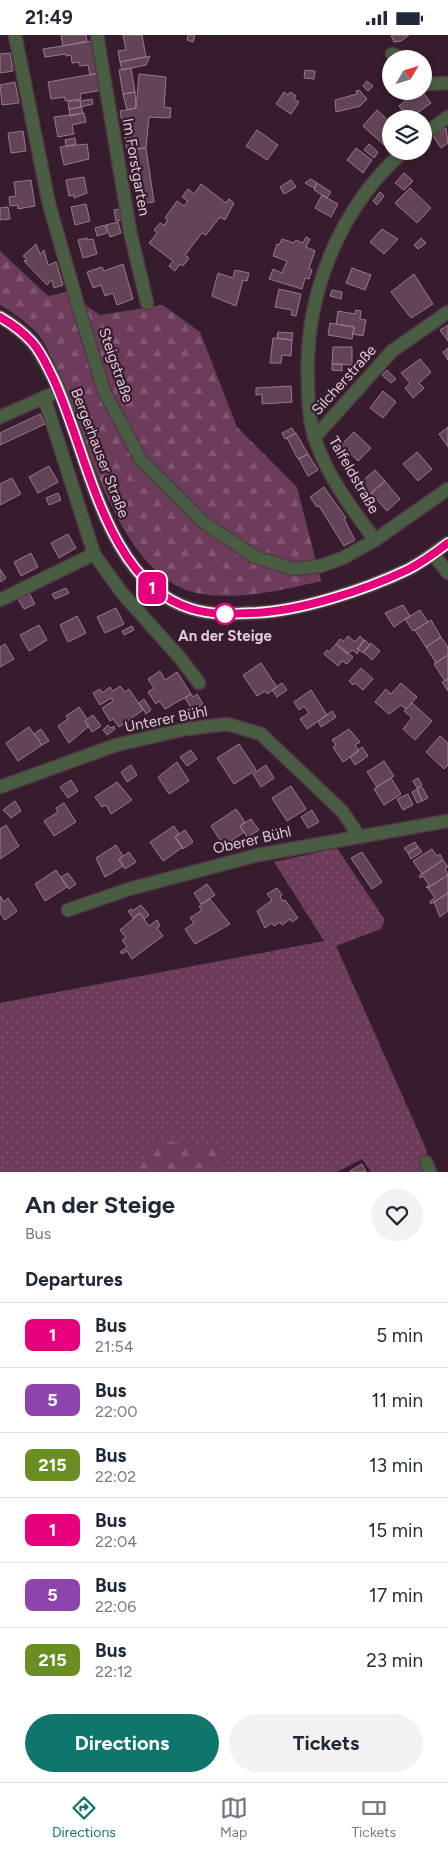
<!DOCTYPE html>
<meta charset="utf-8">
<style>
body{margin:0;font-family:Figtree,sans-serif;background:#f2f2f3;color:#1f2937;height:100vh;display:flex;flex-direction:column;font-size:19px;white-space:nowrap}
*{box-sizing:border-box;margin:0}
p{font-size:16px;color:#747a83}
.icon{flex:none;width:28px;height:28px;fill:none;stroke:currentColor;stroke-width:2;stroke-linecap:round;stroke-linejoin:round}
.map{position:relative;height:1137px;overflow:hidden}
.side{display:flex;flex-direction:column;background:#fff;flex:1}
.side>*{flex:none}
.badge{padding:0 10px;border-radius:8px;font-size:18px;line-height:32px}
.needle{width:32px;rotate:52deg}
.tools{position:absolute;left:382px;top:15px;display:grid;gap:10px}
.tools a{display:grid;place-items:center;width:50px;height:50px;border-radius:50%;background:#fff;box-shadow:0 2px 8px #0003;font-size:25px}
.map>.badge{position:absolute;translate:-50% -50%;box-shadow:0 0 0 2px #fff}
h2{padding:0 25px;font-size:19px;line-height:45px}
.round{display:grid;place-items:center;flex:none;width:52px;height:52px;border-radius:26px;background:#f2f2f3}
.headline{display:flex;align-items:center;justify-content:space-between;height:85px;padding:0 25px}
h1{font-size:24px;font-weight:700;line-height:38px}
.button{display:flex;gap:10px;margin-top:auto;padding:10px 25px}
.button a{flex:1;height:58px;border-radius:30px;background:#0f766e;color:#fff;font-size:20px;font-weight:700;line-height:58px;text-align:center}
.button a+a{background:#f2f2f3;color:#1f2937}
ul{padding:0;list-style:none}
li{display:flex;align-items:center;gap:15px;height:65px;padding:0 25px;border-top:1px solid #e0e1e3}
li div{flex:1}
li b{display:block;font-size:19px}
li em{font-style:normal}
li .badge{min-width:55px;font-weight:700;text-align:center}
.status{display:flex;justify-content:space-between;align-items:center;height:35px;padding:0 25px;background:#fff;direction:ltr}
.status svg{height:14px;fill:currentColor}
.tabs{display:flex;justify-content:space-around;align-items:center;height:70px;border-top:1px solid #e0e1e3;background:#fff;font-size:14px;color:#747a83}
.tabs a{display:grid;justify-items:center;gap:2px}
.tabs .on{color:#0f766e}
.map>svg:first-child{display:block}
</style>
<div class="status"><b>21:49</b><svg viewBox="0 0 49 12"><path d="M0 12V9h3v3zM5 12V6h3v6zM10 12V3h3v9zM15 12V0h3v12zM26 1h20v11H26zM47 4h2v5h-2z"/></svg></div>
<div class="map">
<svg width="448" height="1137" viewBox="0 0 448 1137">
<defs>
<pattern id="grass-dots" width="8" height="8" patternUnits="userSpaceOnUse" patternTransform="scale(1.25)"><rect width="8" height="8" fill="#6d3c5b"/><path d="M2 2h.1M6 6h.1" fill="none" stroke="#815772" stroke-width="1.8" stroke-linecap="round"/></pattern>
<pattern id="forest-firs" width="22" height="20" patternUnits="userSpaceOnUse" patternTransform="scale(1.25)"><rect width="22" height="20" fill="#6d3c5b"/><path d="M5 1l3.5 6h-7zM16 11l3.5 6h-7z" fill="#815772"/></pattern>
</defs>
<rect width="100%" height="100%" fill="#361c2d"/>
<path fill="url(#grass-dots)" d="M337,813L385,885L381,894L336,911L427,1116L425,1137H371L362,1124L337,1137H0V968L324,906L274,827Z"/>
<path fill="url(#forest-firs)" d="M0,216L48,261L67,257L100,280L163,270L200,297L237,392L297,452L321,546C283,555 242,565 202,559C111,546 83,375 43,306C33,291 15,279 0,270Z
M152,1105L219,1111L225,1119L223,1132L133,1137L138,1136Z"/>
<path fill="#624456" stroke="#9a798c" d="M61,0H86L87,6L63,11Z
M123,0H142L146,22L120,27L118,16L126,15Z
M188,0H195L193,7L187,5Z
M391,0H409L401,6L394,7Z
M93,6L99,38L90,40L88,30L80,31L79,27L72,28L71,20L66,21V19L45,22L43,14Z
M10,18L13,36L0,38V19Z
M150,21L146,30L122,35L120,27Z
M131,33L135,57L123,59L119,35Z
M305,35L315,36L314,44L304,43Z
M99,38L102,55L80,59L81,64L65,66V62L51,64L48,47Z
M139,39L166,42L164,72L171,73L170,83L149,82L146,113L127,115L120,76L136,73Z
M367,46L373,51L368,56L363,51Z
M15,47L19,68L2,70L0,50Z
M359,55L367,64L360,71L336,77L335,65L357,59L356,56Z
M411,56H422L431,68L409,84L399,71L411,61L408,58Z
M135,57L136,73L127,75L123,59Z
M284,57L288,60L290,57L296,61L294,64L299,67L291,79L276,69Z
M92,64L93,69L81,72L80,66Z
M80,65L81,72L69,74L68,67Z
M81,72L83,78L70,81L69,74Z
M377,75L391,88V103L384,110L363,91Z
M84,78L86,87L72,90L74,99L58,102L54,82Z
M446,93L448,108L441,113L433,101Z
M257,95L278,110L267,125L246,111Z
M23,96L26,116L11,118L8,98Z
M75,103L76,109L66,111L65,105Z
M87,109L89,124L64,130L60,112Z
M369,109L378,117L374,123L364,115Z
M146,113L154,167L141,169L132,114Z
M356,113L372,125L363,138L347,125Z
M404,138L413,146L404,155L395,148Z
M84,142L87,158L74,163V160L69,161L66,145Z
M311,144L317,148L314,153L305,148Z
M31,145L35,171L18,174V170L10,171L9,162L16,161L14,147Z
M291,145L296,152L284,159L280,152Z
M317,148L331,157L327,163L314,155Z
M201,149L226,168L229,164L234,168L225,185L220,182L206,200L202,198L185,220L189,223L183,231L180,229L175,236L169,231L173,226L149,208L157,198L154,195L160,188L164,190L168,185L165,183L177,166L184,171L188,166L182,162L188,154L194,159Z
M410,153L431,173L417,188L395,168Z
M380,157L384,161L377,170L373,166Z
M322,160L338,169L331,182L315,173Z
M86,169L90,186L75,190L71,172Z
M8,172L10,184L0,185V173Z
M120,174L122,185L116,186L114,175Z
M118,187L121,198L110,202L106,190Z
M105,190L107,198L97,201L95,193Z
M382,194L398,204L384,219L370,207Z
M306,202L310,204L306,212L315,216L309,233L312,235L309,244L305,243L302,254L269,244L273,234L282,238L287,226L273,221L277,209L279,210L282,204L294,208L296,205L303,208Z
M87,203V205L93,204L97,219L83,223L78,205Z
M421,203L426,208L418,214L414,210Z
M36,209L40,219L44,215L48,230L56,227L63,250L54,253L52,245L47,250L24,226L27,225L23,221Z
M123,229L133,264L117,270L113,258L105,261L101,250L93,253L87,237L102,232L104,236Z
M352,233L371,240L365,255L346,248Z
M235,235L249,238L247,246L243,245L236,271L212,261L218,238L233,243Z
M414,239L433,269L411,283L391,257Z
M279,254L301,259L296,281L291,280L292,275L275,272Z
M332,255L342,257L341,264L330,261Z
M356,275L361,276L360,284L366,285L363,301L353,299L354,292L336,289L338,276L355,279Z
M330,288L354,292L352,304L328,300Z
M448,290V306L440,295Z
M278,297L293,298L292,305L277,303Z
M273,303L292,305L291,321L282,320L281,328H270Z
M333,312H352V330L332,329Z
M448,313V325L443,317Z
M420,324L431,337L419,348L424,353L413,363L405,353L410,348L401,338Z
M332,329H342V336L332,335Z
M387,335L396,344L391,348L382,340Z
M291,351L292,367L262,369V359L256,360V353Z
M383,356L396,367L383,383L370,373Z
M40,379L45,389L0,410V398Z
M448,392V412L439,399Z
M292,393L295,399L285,404L282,398Z
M354,397L371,413L358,426L341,410Z
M296,398L308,419L298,424L287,403Z
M417,417L432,434L418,446L403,429Z
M308,419L318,435L308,441L299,424Z
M49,431L58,447L38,458L29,442Z
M375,435L385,446L369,460L359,449Z
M12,443L21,459L0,470V449Z
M385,446L400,464L387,476L371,458Z
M324,452L346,483L344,484L355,505L344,511L319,471L317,472L310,462Z
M58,458L61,465L49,470L46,463Z
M68,499L76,513L59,523L51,508Z
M31,518L38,532L21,541L14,527Z
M0,534L6,543L1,547L0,545Z
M66,553L69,558L55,564L52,559Z
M29,558L35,569L24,574L18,564Z
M403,570L410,581L394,592L385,578Z
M116,573L124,589L105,598L97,582Z
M420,575L428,587L413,596L405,584Z
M77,581L86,598L68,607L60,590Z
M431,585L441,602L426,612L415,595Z
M39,590L47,605L29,616L20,600Z
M132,591L134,595L124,600L122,596Z
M348,601L355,607L360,601L364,605L357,614L359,616L357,619L353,615L347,619L336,609L340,604L344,606Z
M441,602L448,612V620L436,628L426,612Z
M365,605L370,610L363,618L358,614Z
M371,608L380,616L372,625L363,617Z
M5,609L14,624L0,632V612Z
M336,609L353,622L347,629L342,626L338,631L324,619L327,615L329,617Z
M448,620V644L445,646L434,629Z
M261,628L277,652L267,659L265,656L257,661L243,640Z
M361,633L373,644L363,655L355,648L353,650L349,646Z
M160,636L165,645L177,637L191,659L165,674L159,666L156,669L148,657L154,653L148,644Z
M448,644V656L442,647Z
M282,648L287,655L277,662L272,655Z
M401,648L417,662L406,674L401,670L389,679L375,667L386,654L391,659Z
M120,651L125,657L129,654L143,675L119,692L113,684L110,686L102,673L113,666L111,663L100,670L93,658L100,654L102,658L110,652L113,656Z
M311,655L327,680L307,694L300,684L309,678L304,671L299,675L294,667Z
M191,659L193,662L197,659L203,669L193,676L185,663Z
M144,664L151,675L146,679L139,668Z
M412,668L432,686L415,705L403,694L412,683L404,676Z
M79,672L87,684L85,686L89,691L69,708L58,691L68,684L66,681Z
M332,676L336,682L321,692L318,686Z
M93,680L101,691L92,697L85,686Z
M108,690L111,693L114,691L115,694L107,700L103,695Z
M29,692L42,710L18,726L6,708Z
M41,694L49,706L42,710L34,699Z
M349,694L360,707L355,710L359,716L343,727L333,712L336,710L332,705Z
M440,701L448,708V730L444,734L426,717Z
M239,709L256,735L234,749L217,723Z
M362,712L368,721L355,730L350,722Z
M191,715L197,724L187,731L180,722Z
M384,726L394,741L377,752L367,737Z
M177,727L189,746L169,759L158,742Z
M131,730L137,740L127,747L121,737Z
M266,730L274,743L261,752L253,739Z
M391,743L401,759L384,770L374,754Z
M418,743L422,750L417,753L413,746Z
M71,745L78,756L68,763L60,752Z
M117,747L132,765L111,779L106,770L102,772L95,762Z
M291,751L306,774L287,786L272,763Z
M422,752L428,763L422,766L417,754Z
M417,754L422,766L417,768L412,757Z
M408,759L413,770L403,775L397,764Z
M15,766L21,776L11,783L3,775Z
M64,768L76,787L54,801L44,786L58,777L56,773Z
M236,774L245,787L240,791L244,797L224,811L211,791Z
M312,775L319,787L308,793L301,782Z
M251,784L259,795L247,802L240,791Z
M6,790L19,811L0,824V794Z
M174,791L179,799L175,802L183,812L163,826L150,807Z
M185,795L193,807L183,814L175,802Z
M415,807L418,812L408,818L404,813Z
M116,810L123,821L119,824L123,831L105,842L96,823Z
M418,812L422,817L411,824L408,818Z
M432,814L437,821L440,819L443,825L422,839L413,826Z
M129,817L136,827L125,834L119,824Z
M362,817L382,847L372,854L351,823Z
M443,825L448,832L445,833L448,840L427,853L426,852L429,850L423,841L420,843L419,841Z
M56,835L67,852L45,866L35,849Z
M68,838L76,849L69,854L61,842Z
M448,840V858L431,869L430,866L435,863L428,853Z
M207,849L215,860L201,869L194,858Z
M277,853L282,860L280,862L283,866L285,865L298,883L292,887L290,884L282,890L280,887L274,891L272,888L265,893L257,876L272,865L267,859Z
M448,858V876L440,882L434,867Z
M0,861L4,867L8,863L17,876L5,885L0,878Z
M210,864L230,889L195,909L185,894L194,888L190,883L202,875L199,871Z
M141,870L149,880L144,884L140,878L133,883L128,876L131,874L132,876Z
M140,878L149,891L157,885L160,891L157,893L163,901L132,924L127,916L122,919L120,917L127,912L122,905L126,903L120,895Z
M362,1129L366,1137H350V1136Z"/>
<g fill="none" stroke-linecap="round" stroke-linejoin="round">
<g stroke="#513848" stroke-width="15">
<path id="minor" d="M15,0L49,169L79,274L104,356L141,425L203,487L255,522L294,534L320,531L343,523L375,505L448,454
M97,0L130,196L147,268
M392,19L405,24
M424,45L428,49L448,48
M424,99L448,82
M44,362L94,519L122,558L181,624L199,648
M0,382L59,356
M314,403L392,316L448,277
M375,505C352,474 327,441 315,404C309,386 308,367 308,348C304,262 338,174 404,116
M433,519L448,538
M0,565L94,519
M0,752L116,710L186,694L227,689L261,699L342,776L359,801
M68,875L129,854L258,820L448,786
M426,1127L430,1137"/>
</g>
<g stroke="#513848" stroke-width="15">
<path id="major" d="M0,282C12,289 23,297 32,307C42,319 48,333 55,346C88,417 105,549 192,574C212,580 231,579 252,578C298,577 364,555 407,535C421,528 435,517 448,508"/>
</g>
<use href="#minor" stroke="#495d42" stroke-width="12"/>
<use href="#major" stroke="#69935c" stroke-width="12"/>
</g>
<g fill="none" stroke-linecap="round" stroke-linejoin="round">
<g stroke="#fff" stroke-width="11">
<path id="line" d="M0,282C12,289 23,297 32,307C42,318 47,331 53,343C87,414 105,549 192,574C212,580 231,579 251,578C298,577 365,555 407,535C421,528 435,518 448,508"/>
</g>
<use href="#line" stroke="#e6007e" stroke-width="8"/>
</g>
<circle fill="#fff" stroke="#e6007e" stroke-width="2.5" cx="225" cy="579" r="10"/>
<g text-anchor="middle" stroke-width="4.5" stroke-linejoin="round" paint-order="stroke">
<g font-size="15" fill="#deccd6" stroke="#361c2d">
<text transform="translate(136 132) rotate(80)" y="5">Im Forstgarten</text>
<text transform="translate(116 330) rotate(71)" y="5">Steigstraße</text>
<text transform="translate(344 345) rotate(-48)" y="5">Silcherstraße</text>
<text transform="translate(100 418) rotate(69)" y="5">Bergerhauser Straße</text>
<text transform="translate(354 440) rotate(60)" y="5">Talfeldstraße</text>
<text transform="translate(166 684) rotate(-11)" y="5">Unterer Bühl</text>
<text transform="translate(252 805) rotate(-13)" y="5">Oberer Bühl</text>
</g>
<g font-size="15" font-weight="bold" fill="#deccd6" stroke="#361c2d">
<text x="225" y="606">An der Steige</text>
</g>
</g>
</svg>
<div class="tools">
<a><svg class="needle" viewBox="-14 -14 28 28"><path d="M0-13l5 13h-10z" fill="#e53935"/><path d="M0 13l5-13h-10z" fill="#747a83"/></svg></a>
<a><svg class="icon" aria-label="layers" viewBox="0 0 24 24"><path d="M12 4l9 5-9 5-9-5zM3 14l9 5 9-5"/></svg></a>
</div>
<b class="badge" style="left:152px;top:553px;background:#e6007e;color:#fff">1</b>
</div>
<section class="side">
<div class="headline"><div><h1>An der Steige</h1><p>Bus</p></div><a class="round"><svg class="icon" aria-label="heart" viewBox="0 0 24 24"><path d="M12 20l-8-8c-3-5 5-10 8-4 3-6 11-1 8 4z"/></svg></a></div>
<h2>Departures</h2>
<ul>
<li><span class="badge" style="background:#e6007e;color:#fff">1</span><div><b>Bus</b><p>21:54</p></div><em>5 min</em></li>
<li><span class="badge" style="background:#8e44ad;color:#fff">5</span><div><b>Bus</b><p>22:00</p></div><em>11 min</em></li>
<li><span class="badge" style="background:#6b8e23;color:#fff">215</span><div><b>Bus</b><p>22:02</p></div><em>13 min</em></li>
<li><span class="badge" style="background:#e6007e;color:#fff">1</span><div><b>Bus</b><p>22:04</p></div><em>15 min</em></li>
<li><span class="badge" style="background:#8e44ad;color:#fff">5</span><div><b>Bus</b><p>22:06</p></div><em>17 min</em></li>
<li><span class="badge" style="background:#6b8e23;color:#fff">215</span><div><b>Bus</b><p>22:12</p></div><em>23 min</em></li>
</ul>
<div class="button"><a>Directions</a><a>Tickets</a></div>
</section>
<nav class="tabs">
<a class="on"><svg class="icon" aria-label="directions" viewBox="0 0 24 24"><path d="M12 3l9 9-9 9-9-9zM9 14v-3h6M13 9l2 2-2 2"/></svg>Directions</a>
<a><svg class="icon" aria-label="map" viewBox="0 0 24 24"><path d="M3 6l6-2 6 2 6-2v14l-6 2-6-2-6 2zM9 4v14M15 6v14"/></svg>Map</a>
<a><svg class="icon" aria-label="tickets" viewBox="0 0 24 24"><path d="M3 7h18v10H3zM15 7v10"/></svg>Tickets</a>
</nav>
